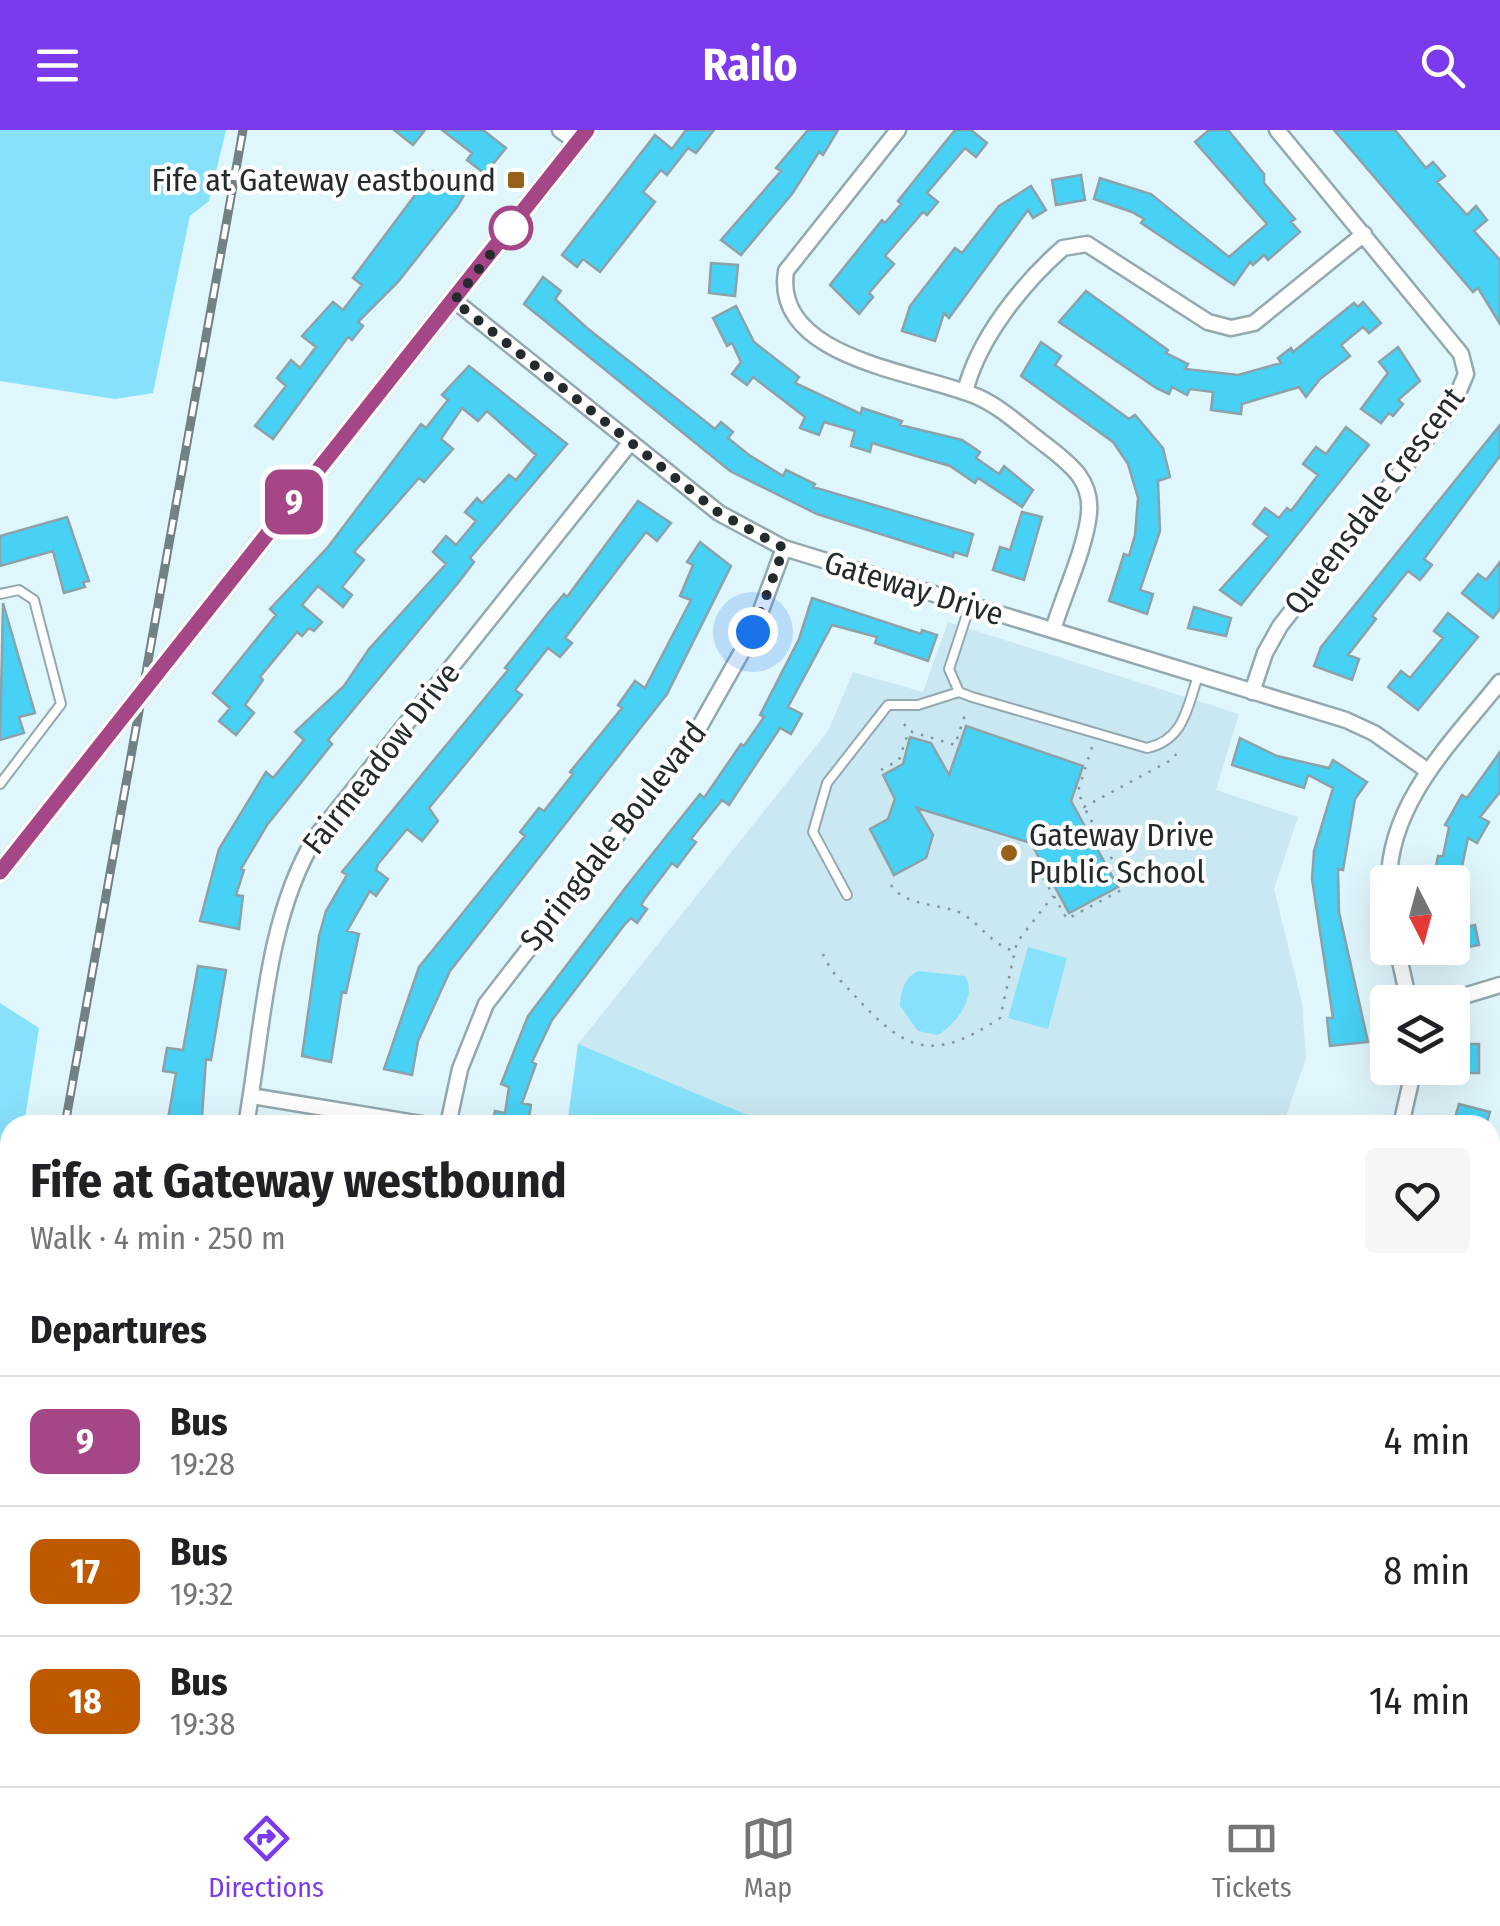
<!DOCTYPE html>
<meta charset="utf-8">
<style>
body{margin:0;font-family:"Fira Sans Condensed",sans-serif;background:#f6f6f6;color:#202124;height:100vh;display:flex;flex-direction:column;font-size:38px;white-space:nowrap}
*{box-sizing:border-box;margin:0}
p{font-size:32px;color:#757577}
.icon{flex:none;width:55px;height:55px;fill:none;stroke:currentColor;stroke-width:2;stroke-linecap:round;stroke-linejoin:round}
.map{position:relative;flex:1;overflow:hidden}
.details{position:absolute;left:0px;top:985px;width:1500px;height:672px;display:flex;flex-direction:column;background:#fff;border-radius:30px 30px 0 0;box-shadow:0 10px 40px #0002}
.details>*{flex:none}
.badge{padding:0 20px;border-radius:15px;font-size:35px;line-height:65px}
.needle{width:65px;rotate:174deg}
.controls{position:absolute;left:1370px;top:735px;display:grid;gap:20px}
.controls a{display:grid;place-items:center;width:100px;height:100px;border-radius:10px;background:#fff;box-shadow:0 10px 40px #0002;font-size:50px}
.you{position:absolute;width:50px;height:50px;margin:-25px;border:8px solid #fff;border-radius:50%;background:#1a73e8;box-shadow:0 0 0 15px #1a73e833}
.map>.badge{position:absolute;translate:-50% -50%;box-shadow:0 0 0 5px #fff}
h2{padding:0 30px;font-size:38px;line-height:90px}
.round{display:grid;place-items:center;flex:none;width:105px;height:105px;border-radius:10px;background:#f6f6f6}
.overview{display:flex;align-items:center;justify-content:space-between;height:170px;padding:0 30px}
h1{font-size:48px;font-weight:700;line-height:75px}
ul{padding:0;list-style:none}
li{display:flex;align-items:center;gap:30px;height:130px;padding:0 30px;border-top:2px solid #e0e0e0}
li div{flex:1}
li b{display:block;font-size:38px}
li em{font-style:normal}
li .badge{min-width:110px;font-weight:700;text-align:center}
header{display:flex;justify-content:space-between;align-items:center;height:130px;padding:0 30px;background:#7c3aed;color:#fff;font-size:45px;font-weight:700}
.menu{display:flex;justify-content:space-around;align-items:center;height:140px;border-top:2px solid #e0e0e0;background:#fff;font-size:28px;color:#757577}
.menu a{display:grid;justify-items:center;gap:5px}
.menu .on{color:#7c3aed}
.map>svg:first-child{display:block}
</style>
<header><svg class="icon" aria-label="menu" viewBox="0 0 24 24"><path d="M4 6h16M4 12h16M4 18h16"/></svg>Railo<svg class="icon" aria-label="search" viewBox="0 0 24 24"><circle cx="10" cy="10" r="6"/><path d="M15 15l6 6"/></svg></header>
<div class="map">
<svg width="1500" height="1656" viewBox="0 0 1500 1656">
<rect width="100%" height="100%" fill="#e0f6fd"/>
<path fill="#cae8f1" d="M948,492L1239,584L1216,660L1298,687L1274,759L1302,873L1306,928L1283,995H772L578,914L828,601L853,542L923,562Z"/>
<path fill="#87e1fb" d="M0,0H226L209,71L190,86L153,263L115,269L0,251Z
M1028,817L1067,828L1048,899L1008,888Z
M918,841L965,846C978,866 956,894 938,905L918,901L900,876C901,861 904,848 918,841Z
M0,873L39,898L24,995H10V1086L0,1152Z
M578,914L772,995H567Z"/>
<path fill="#47d1f4" stroke="#8da1a8" stroke-width="2.5" d="M394,0H425L413,15Z
M442,0H483L506,18L485,44L467,30L472,23Z
M686,0H714L696,23L688,18L667,45L661,40L643,62L655,72L600,142L583,129L577,137L562,125L655,5L672,19Z
M808,0H838L823,25L819,22L792,64L741,125L721,110L781,41L776,38Z
M955,0H971L987,13L976,27L965,18L927,63L938,72L927,85L923,82L885,126L894,134L869,163L873,167L859,184L830,155L882,90L885,93L901,74L898,71Z
M1209,0H1228L1264,44V53L1295,89L1291,92L1300,102L1268,130L1264,125L1253,135L1250,132L1234,155L1141,93L1144,89L1132,82L1094,69L1100,48L1151,64L1229,127L1267,94L1195,12Z
M1334,0H1395L1426,38L1433,32L1445,46L1437,52L1467,85L1476,76L1487,90L1474,101L1500,130V194L1478,158L1473,162Z
M433,41L464,65L457,77L398,152L358,192L363,196L352,210L348,207L273,309L255,296L286,256L277,248L291,230L300,238L316,217L302,206L333,172L343,180L362,155L353,148Z
M1081,45L1085,70L1056,75L1052,50Z
M1031,56L1046,80L1033,88L1028,80L949,188L944,183L935,211L902,201L910,176L955,118L962,123L999,76Z
M711,133L738,135L735,166L709,163Z
M543,147L561,161L555,169L587,198L715,299L721,292L733,302L728,308L749,325L783,346L786,340L815,354L813,357L973,404L967,426L954,422L953,427L817,384L730,341L524,174Z
M1086,161L1168,220L1166,223L1188,234L1185,239L1238,245L1281,233L1278,228L1291,218L1293,222L1354,173L1358,177L1363,172L1381,193L1369,203L1363,197L1341,215L1350,226L1320,249L1306,267L1299,257L1242,274L1241,284L1211,280L1213,262L1190,259L1187,265L1172,257L1169,264L1156,258L1059,192Z
M736,176L754,212L799,247L795,253L861,284L862,278L902,291L900,295L962,310L980,322L976,328L999,344L1004,336L1033,360L1022,377L978,348L975,353L950,336L872,313L870,322L851,316L855,301L824,292L819,305L800,298L805,287L753,247L747,255L732,244L741,232L732,213L727,216L713,188Z
M1041,212L1061,226L1055,235L1129,289L1135,285L1163,318L1170,347L1158,351L1160,401L1140,460L1153,464L1147,484L1109,471L1124,424L1129,426L1135,405L1138,368L1128,334L1113,312L1021,246Z
M1398,217L1420,251L1398,270L1403,274L1393,286L1389,283L1381,293L1361,279L1388,243L1379,232Z
M469,236L567,314L470,428L474,432L458,453L328,610L332,614L267,695L241,739L244,740L236,765L243,766L239,799L200,791L219,719L266,642L273,648L304,610L295,602L344,556L369,519L446,434L433,422L446,406L456,415L476,391L465,382L477,368L482,373L509,345L516,350L536,325L487,281L478,291L462,278L441,309L453,319L424,352L419,348L354,422L364,430L342,457L352,465L343,477L318,456L302,475L322,492L314,501L309,498L302,506L297,502L260,547L263,550L245,575L254,583L236,605L219,591L230,578L213,563L276,485L270,479L328,417L421,294L426,298L448,270L442,265Z
M1500,295V326L1424,429L1432,435L1420,450L1408,441L1372,486L1376,489L1348,525L1359,529L1352,550L1314,536L1321,517Z
M1346,297L1369,315L1241,475L1220,460L1269,406L1253,394L1265,378L1279,388L1287,378L1291,381L1318,345L1303,334L1316,317L1326,324Z
M638,371L671,393L657,411L646,402L565,508L572,513L560,527L548,518L515,560L522,565L429,678L438,691L422,711L407,699L378,734L376,740L388,749L376,766L370,761L347,801L359,804L346,863L342,862L331,932L302,926L319,806L326,781L347,745L342,742L508,540L505,538L548,483L564,464L567,467Z
M1022,382L1042,387L1024,450L993,440L1000,417L1010,420Z
M67,387L89,451L83,452L85,457L64,463L53,421L0,436V406Z
M700,412L731,436L667,564L450,841L418,911L412,945L384,939L419,837L525,706L520,702L539,678L544,681L573,644L570,642L622,578L618,575L635,551L645,558L691,470L680,466L693,435L687,432Z
M1500,432V479L1493,488L1462,463L1478,444L1486,450Z
M812,468L921,504L922,500L937,505L928,531L875,513L877,507L832,495L788,577L802,584L791,604L780,598L729,675L722,670L691,709L696,712L677,737L672,733L644,770L641,775L647,779L637,793L631,788L625,794L552,890L532,932L536,934L522,973L531,975L529,987L535,988L534,995H492L495,981L505,983L509,957L501,954L528,886L626,757L700,664L704,668L741,614L744,616L764,587L760,585L799,509Z
M3,473L35,583L19,587L24,603L0,610Z
M1194,477L1231,488L1226,506L1188,498Z
M1448,483L1478,507L1418,580L1388,557L1401,541L1410,548L1443,508L1434,501Z
M966,596L1083,636L1071,671L1118,757L1069,783L1031,713L917,678L933,705L926,728L894,745L870,699L888,689L895,669L883,645L903,634L910,607L931,613L949,645Z
M1240,608L1277,626L1329,638L1333,630L1367,652L1355,669L1343,740L1338,739L1339,782L1368,912L1330,916L1327,888H1333L1312,749L1314,721L1333,658L1308,645L1304,658L1232,635Z
M1500,622V662L1480,687L1489,692L1477,713L1468,708L1460,746L1435,741L1438,726H1443L1449,697L1445,695L1462,665L1467,668Z
M1475,795L1479,815L1452,820V800Z
M198,836L226,840L211,930L206,929L202,987L199,995H167L176,943L163,941L167,918L183,920Z
M1460,914H1479V943H1459Z
M1459,974L1490,982L1486,995H1453Z"/>
<g fill="none" stroke-linecap="round" stroke-linejoin="round">
<g stroke="#93a8af" stroke-width="12">
<path id="service" d="M0,464L19,460L34,470L61,574L0,654
M970,475L949,539L959,562L972,567L1147,618C1184,610 1187,578 1198,546
M847,765L813,702L827,653L888,575H918L959,562"/>
</g>
<g stroke="#93a8af" stroke-width="19">
<path id="minor" d="M560,0L577,13
M898,0L786,141C772,230 921,242 978,267C1003,278 1025,300 1047,316C1070,334 1092,350 1089,383C1086,417 1063,466 1053,500
M455,171L719,383L784,418L1346,590L1374,603L1428,641
M965,262C978,209 1022,154 1063,118L1087,114L1208,192L1231,198L1254,193L1364,104
M1252,562L1265,523L1280,496L1453,275L1466,244L1461,224L1277,0
M1389,752C1389,672 1453,611 1500,552
M1397,818L1409,872
M1444,872L1500,855
M251,966L428,995
M246,995C263,901 265,791 315,708L630,313
M448,995L460,939L486,874L696,603L753,502L784,418
M1401,995L1414,938
M1490,1234L1500,1221
M759,1648L776,1656
M1440,1648L1449,1656
M163,1656L164,1648
M210,1656L212,1648
M887,1656L894,1648
M1154,1656L1161,1648"/>
</g>
<g stroke="#93a8af" stroke-width="22">
<path id="tertiary" d="M0,742L587,0
M0,1584L10,1589
M0,1608L10,1606
M261,1648L286,1656"/>
</g>
<path stroke="#859499" stroke-width="2.5" stroke-dasharray="2.5 8" stroke-linecap="butt" d="M904,594L909,601L955,615L965,585
M1092,617L1078,661L1084,677L1173,629L1178,621
M881,640L899,630L908,603
M1038,739L1067,789L1127,757L1084,677
M891,755C904,775 935,774 956,781C978,789 987,812 1013,821
M823,824C829,841 845,855 857,868C908,924 935,931 1000,888L1017,812L1053,766"/>
<use href="#service" stroke="#fff" stroke-width="8"/>
<use href="#minor" stroke="#fff" stroke-width="14"/>
<use href="#tertiary" stroke="#fff" stroke-width="18"/>
<g stroke="#738186" stroke-width="9">
<path id="rail" d="M65,995L243,0
M0,1364L10,1307"/>
</g>
<use href="#rail" stroke="#fff" stroke-width="5" stroke-dasharray="15" stroke-linecap="butt"/>
</g>
<g fill="none" stroke-linecap="round" stroke-linejoin="round">
<g stroke="#fff" stroke-width="22">
<path id="line" d="M0,742L587,0"/>
</g>
<use href="#line" stroke="#a54686" stroke-width="15"/>
<path stroke="#232b2e" stroke-width="10" stroke-dasharray="0 18" d="M511,98L517,90L454,171L719,383L784,418L753,502"/>
</g>
<g fill="#976119" stroke="#fff" stroke-width="4">
<rect x="506" y="40" width="20" height="20" rx="5"/>
<circle cx="1009" cy="723" r="10"/>
</g>
<circle fill="#fff" stroke="#a54686" stroke-width="5" cx="511" cy="98" r="20"/>
<g text-anchor="middle" stroke-width="8" stroke-linejoin="round" paint-order="stroke">
<g font-size="32" fill="#232b2e" stroke="#fff" text-anchor="end">
<text x="496" y="61">Fife at Gateway eastbound</text>
<text x="1029" y="716" text-anchor="start">Gateway Drive<tspan x="1029" dy="37">Public School</tspan></text>
</g>
<g font-size="32" fill="#232b2e" stroke="#fff">
<text transform="translate(1374 371) rotate(-53)" y="11">Queensdale Crescent</text>
<text transform="translate(914 458) rotate(17)" y="11">Gateway Drive</text>
<text transform="translate(381 628) rotate(-52)" y="11">Fairmeadow Drive</text>
<text transform="translate(613 706) rotate(-52)" y="11">Springdale Boulevard</text>
</g>
</g>
</svg>
<div class="controls">
<a><svg class="needle" viewBox="-14 -14 28 28"><path d="M0-13l5 13h-10z" fill="#e53935"/><path d="M0 13l5-13h-10z" fill="#757577"/></svg></a>
<a><svg class="icon" aria-label="layers" viewBox="0 0 24 24"><path d="M12 4l9 5-9 5-9-5zM3 14l9 5 9-5"/></svg></a>
</div>
<div class="you" style="left:753px;top:502px"></div>
<b class="badge" style="left:294px;top:372px;background:#a54686;color:#fff">9</b>
<section class="details">
<div class="overview"><div><h1>Fife at Gateway westbound</h1><p>Walk · 4 min · 250 m</p></div><a class="round"><svg class="icon" aria-label="heart" viewBox="0 0 24 24"><path d="M12 20l-8-8c-3-5 5-10 8-4 3-6 11-1 8 4z"/></svg></a></div>
<h2>Departures</h2>
<ul>
<li><span class="badge" style="background:#a54686;color:#fff">9</span><div><b>Bus</b><p>19:28</p></div><em>4 min</em></li>
<li><span class="badge" style="background:#bf5900;color:#fff">17</span><div><b>Bus</b><p>19:32</p></div><em>8 min</em></li>
<li><span class="badge" style="background:#bf5900;color:#fff">18</span><div><b>Bus</b><p>19:38</p></div><em>14 min</em></li>
</ul>
</section>
</div>
<nav class="menu">
<a class="on"><svg class="icon" aria-label="directions" viewBox="0 0 24 24"><path d="M12 3l9 9-9 9-9-9zM9 14v-3h6M13 9l2 2-2 2"/></svg>Directions</a>
<a><svg class="icon" aria-label="map" viewBox="0 0 24 24"><path d="M3 6l6-2 6 2 6-2v14l-6 2-6-2-6 2zM9 4v14M15 6v14"/></svg>Map</a>
<a><svg class="icon" aria-label="tickets" viewBox="0 0 24 24"><path d="M3 7h18v10H3zM15 7v10"/></svg>Tickets</a>
</nav>
